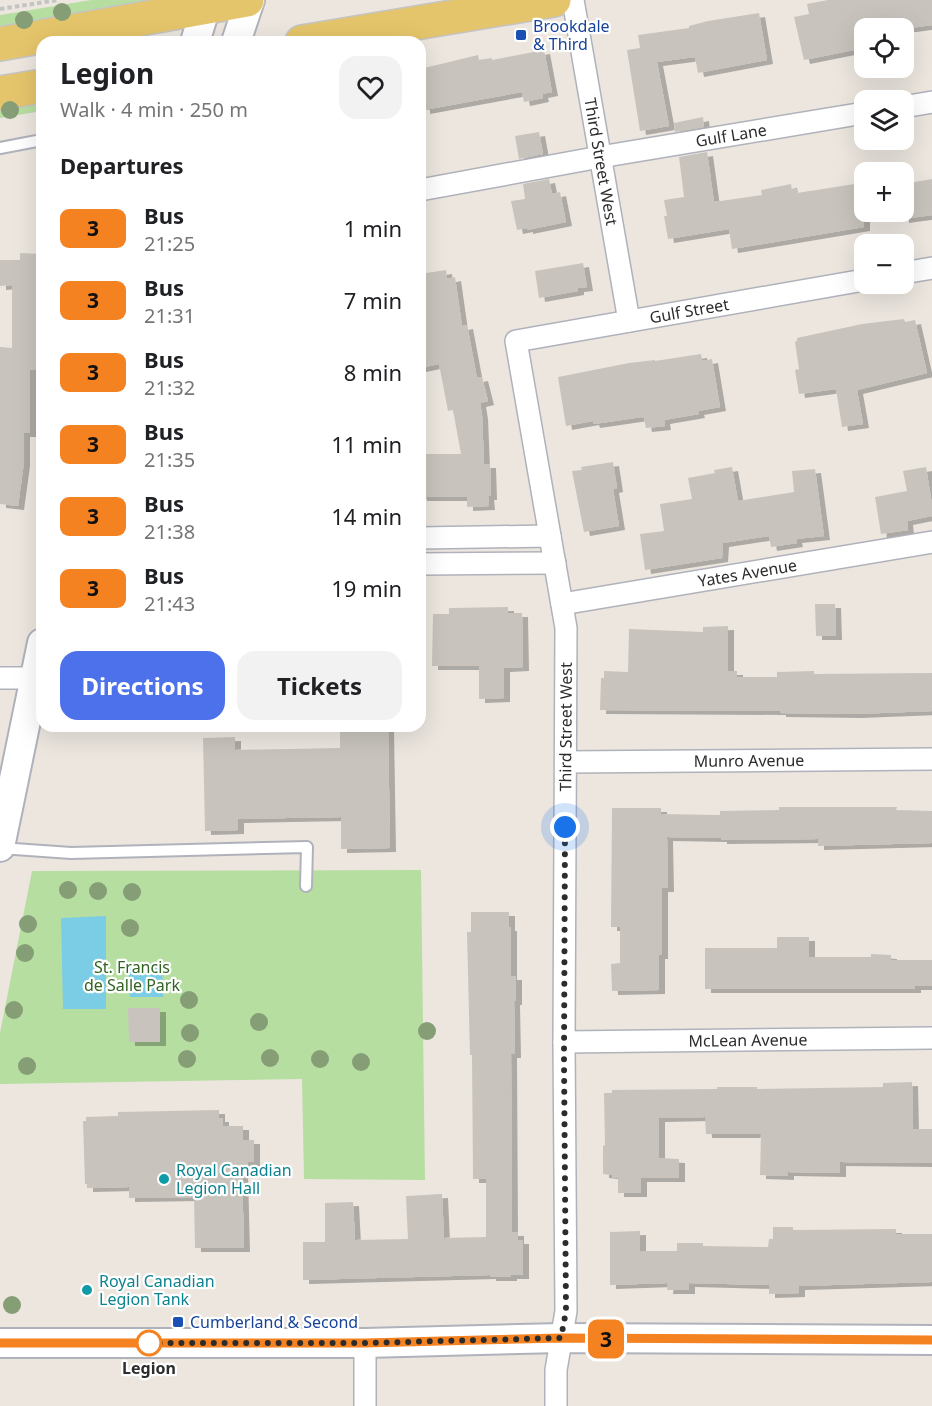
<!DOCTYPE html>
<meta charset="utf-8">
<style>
body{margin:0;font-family:"Noto Sans",sans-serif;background:#f2f2f2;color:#202124;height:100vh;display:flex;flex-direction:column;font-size:22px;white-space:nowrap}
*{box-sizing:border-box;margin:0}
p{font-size:20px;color:#757577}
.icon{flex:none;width:33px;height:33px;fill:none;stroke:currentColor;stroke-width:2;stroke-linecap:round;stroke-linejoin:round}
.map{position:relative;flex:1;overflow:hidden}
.side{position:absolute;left:36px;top:36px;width:390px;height:696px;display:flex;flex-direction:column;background:#fff;border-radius:18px;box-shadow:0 6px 24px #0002}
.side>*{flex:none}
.badge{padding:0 12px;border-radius:9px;font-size:21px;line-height:39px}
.fabs{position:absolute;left:854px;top:18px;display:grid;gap:12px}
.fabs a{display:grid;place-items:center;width:60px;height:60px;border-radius:12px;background:#fff;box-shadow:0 6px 24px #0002;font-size:30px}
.you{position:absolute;width:30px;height:30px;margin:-15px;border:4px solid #fff;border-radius:50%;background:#1a73e8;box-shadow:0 0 0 9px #1a73e833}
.map>.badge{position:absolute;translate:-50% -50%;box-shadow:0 0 0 3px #fff}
h2{padding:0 24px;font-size:22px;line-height:54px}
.round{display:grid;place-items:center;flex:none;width:63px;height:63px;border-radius:18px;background:#f2f2f2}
.head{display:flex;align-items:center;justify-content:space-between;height:102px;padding:0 24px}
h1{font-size:28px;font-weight:700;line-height:45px}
.button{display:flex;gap:12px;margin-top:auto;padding:12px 24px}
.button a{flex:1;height:69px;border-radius:18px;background:#4d70eb;color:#fff;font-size:24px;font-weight:700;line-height:69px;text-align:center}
.button a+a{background:#f2f2f2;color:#202124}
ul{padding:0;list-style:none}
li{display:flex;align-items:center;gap:18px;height:72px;padding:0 24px}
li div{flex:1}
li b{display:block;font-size:22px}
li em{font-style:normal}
li .badge{min-width:66px;font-weight:700;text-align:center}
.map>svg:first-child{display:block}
</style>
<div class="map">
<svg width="932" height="1406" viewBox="0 0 932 1406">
<defs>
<filter id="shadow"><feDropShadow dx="6" dy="4" stdDeviation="0" flood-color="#0004"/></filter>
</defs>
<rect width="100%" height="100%" fill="#ece6df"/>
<path fill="#b7dea1" d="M91,0H153L0,28V15Z
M42,100V111L0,118V107Z
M421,870L425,1180L304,1179L302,1079L0,1084V1033L32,871Z"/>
<path fill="#7bcce5" d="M106,916V1009H63L61,918Z
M162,963L163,997H130L128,964Z"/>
<path fill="#c8c4bd" filter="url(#shadow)" d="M828,0H932V25L911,28H864V48L804,60L794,17L809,14L807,4Z
M759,13L767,60L698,73L695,57L657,62L669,126L640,131L627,50L640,48L638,35L689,28V26L708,21Z
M544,50L552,92L542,94L543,98L524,102L522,92L424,110V106H420V69L478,55L479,60L492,58V60Z
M703,117L704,127L675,132L674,123Z
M539,132L543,154L519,159L515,136Z
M707,152L714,202L762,195L761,190L791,184L792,190L797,189V193L861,183L864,202V227L732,249L729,229L668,239L664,216H667L664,200L684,197L679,157Z
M549,179L552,194L560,192L566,222L527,230V228L517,230L511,201L525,199L523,184Z
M932,179V215L903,219V184Z
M20,253L42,254V370H30V433H24V462L18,506L0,504V347L12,348V285L0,286V260H20Z
M583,263L587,287L578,288V291L539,298L535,271Z
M446,270L447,279L455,277L462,326L467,325L477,378L482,377L488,401L480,403L482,415L484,464H490L491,496H488L489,506L467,507V497H421L420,492V454H461L453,410L448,411L439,364L420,368V274Z
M904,319L905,322L915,320L927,373L857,390L863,424L842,427L836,389L799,394L795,370L799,369L795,342L797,341V338L862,324Z
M701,354L702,361L712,359L720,407L698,411L699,414L664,420L665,426L646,428L644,418L642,417L594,424L593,421L566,426L558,377L629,363L655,360V361Z
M613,462L617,488L613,489L619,526L584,532L572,471L582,470L581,467Z
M732,467L738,501L794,492L792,471L815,469L824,536L796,539L797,543L771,547L769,536L723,543L722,558L645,570L640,534L664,531L660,504L692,499L688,478L715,473L714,470Z
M926,467L932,505V516L907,521L908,530L881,534L875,497L907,491L903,471Z
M815,604H835L836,636H816Z
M508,607V613H522L523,667L504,668V698L479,699V666H432L433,614H449V608Z
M728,626V671H737V677H777V672L814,671V674L932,673V711L855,714L780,713V711L600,710L601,678H604V671L628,672L629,629L703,632V627Z
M340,726H388L390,848L341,849V817L238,819V830L205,831L203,738L235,737V750L340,748Z
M779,807H897L896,810L932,811V843L818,846V839L721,840V838L667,837L668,888H662V955H659V990L612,991L611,964L620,963V927H611L612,808H661V814L720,815V811L779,810Z
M471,912H509V927H511V976H516V1001H514L515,1054H511L512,1232H518V1240H523V1275H511V1277H490V1275L303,1280V1242H325V1203L353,1202L355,1240L408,1239L406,1196L442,1194L444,1238L486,1237V1179H473L472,1055H470L467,932H471Z
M777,937H809V957H871V954L891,955V960H932V986H915V989H705V948H777Z
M128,1008H160V1042H129Z
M912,1082L913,1129H932V1163L840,1162V1173L788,1172V1176L760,1175L761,1134H706L705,1117L659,1118V1158L679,1159V1178H641V1193H618V1178H612V1175L603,1174V1146L605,1145L604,1093H612V1090L717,1089V1087H757V1089L883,1087V1083Z
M219,1110V1118H223V1126H243V1140H254V1162H248V1172H242L244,1248H195L194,1197L129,1198V1187L87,1188V1184H85L83,1121H86V1117L118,1116V1112Z
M773,1227H793V1230L896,1229V1234H932V1282L799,1286V1293L769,1294V1285L689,1283V1290H667L668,1283L610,1285V1232L640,1231V1251H677V1243H703V1246L768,1247L769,1239H773Z"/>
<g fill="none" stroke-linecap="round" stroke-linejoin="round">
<g stroke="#b0b2bb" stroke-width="14">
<path id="lane" d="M0,148L42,140
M0,848L71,853L307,847L306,886"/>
</g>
<g stroke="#b0b2bb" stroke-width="24">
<g id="street">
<path id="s1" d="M573,0L629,321"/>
<path d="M903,107L932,102"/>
<path id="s2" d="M420,190L600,157L864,113"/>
<path d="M903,273L932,268"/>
<path d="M420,538L550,536"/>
<path d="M420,564L555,563"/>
<path id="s3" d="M562,604L932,542"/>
<path d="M0,678H34"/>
<path id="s4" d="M566,762L932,759"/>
<path id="s5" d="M564,1042L932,1038"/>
<path d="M365,1343V1406"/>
<path id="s6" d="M556,1406V1370L566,1311L564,1042L566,628L516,341L864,280"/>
</g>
</g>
<g stroke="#b0b2bb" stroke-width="32">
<path id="secondary" d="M195,42L208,0
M236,42L250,0
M0,847L42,643
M0,1343H365L561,1338L932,1340"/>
</g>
<g stroke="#c4c4c4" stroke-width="36">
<path id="primary" d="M302,42L554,0
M0,44L247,0
M0,93L42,86"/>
</g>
<path stroke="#c4c4c4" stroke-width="4" stroke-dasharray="4.5 3" stroke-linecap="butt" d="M0,9L58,0"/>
<use href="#lane" stroke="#fff" stroke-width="10"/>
<use href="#street" stroke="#fff" stroke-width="21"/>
<use href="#secondary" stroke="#fff" stroke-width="28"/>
<use href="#primary" stroke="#e5c56b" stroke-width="33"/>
</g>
<g fill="#859e76">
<circle cx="62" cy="12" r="9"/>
<circle cx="24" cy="20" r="9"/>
<circle cx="10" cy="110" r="9"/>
<circle cx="68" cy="890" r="9"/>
<circle cx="98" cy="891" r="9"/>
<circle cx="132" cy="892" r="9"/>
<circle cx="28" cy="924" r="9"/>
<circle cx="130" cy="928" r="9"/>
<circle cx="25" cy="953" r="9"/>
<circle cx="189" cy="1000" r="9"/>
<circle cx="14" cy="1010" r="9"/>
<circle cx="259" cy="1022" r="9"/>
<circle cx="427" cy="1031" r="9"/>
<circle cx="190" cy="1033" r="9"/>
<circle cx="270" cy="1058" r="9"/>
<circle cx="187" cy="1059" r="9"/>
<circle cx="320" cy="1059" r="9"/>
<circle cx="361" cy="1062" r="9"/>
<circle cx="27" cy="1066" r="9"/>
<circle cx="12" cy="1305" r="9"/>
</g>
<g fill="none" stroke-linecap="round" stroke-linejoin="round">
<g stroke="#fff" stroke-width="14">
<path id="line" d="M0,1343H365L561,1338L932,1340"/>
</g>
<use href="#line" stroke="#f58220" stroke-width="9"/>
<path stroke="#2c2c2c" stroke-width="6" stroke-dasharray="0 10.8" d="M149,1343H365L561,1338L566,1311L564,1060L565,827"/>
</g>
<g fill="#1a4fb4" stroke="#fff" stroke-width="2">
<rect x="515" y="29" width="12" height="12" rx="3"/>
<rect x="172" y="1316" width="12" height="12" rx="3"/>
</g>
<g fill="#0f9aa8" stroke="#fff" stroke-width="2">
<circle cx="164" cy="1179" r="6"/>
<circle cx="87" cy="1290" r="6"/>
</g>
<circle fill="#fff" stroke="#f58220" stroke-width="3" cx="149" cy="1343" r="12"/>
<g text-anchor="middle" stroke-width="4.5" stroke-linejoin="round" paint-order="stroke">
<g font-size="16" fill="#164399" stroke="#fff" text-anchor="start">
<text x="533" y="32">Brookdale<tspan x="533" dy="18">&amp; Third</tspan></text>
<text x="190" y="1328">Cumberland &amp; Second</text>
</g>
<g font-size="16" fill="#2c2c2c" stroke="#fff">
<text dy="6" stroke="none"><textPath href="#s2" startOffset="316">Gulf Lane</textPath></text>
<text dy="6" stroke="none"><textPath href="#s1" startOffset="164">Third Street West</textPath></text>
<text dy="6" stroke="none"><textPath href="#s6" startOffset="1246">Gulf Street</textPath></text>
<text dy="6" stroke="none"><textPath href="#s3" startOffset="188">Yates Avenue</textPath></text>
<text dy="6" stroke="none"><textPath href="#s6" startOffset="680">Third Street West</textPath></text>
<text dy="6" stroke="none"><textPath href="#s4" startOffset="183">Munro Avenue</textPath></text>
<text dy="6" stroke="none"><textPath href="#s5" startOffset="184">McLean Avenue</textPath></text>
</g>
<g font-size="16" fill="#316421" stroke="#fff">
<text x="132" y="973">St. Francis<tspan x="132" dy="18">de Salle Park</tspan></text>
</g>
<g font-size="16" fill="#0d838f" stroke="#fff" text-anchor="start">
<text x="176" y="1176">Royal Canadian<tspan x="176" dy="18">Legion Hall</tspan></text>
<text x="99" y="1287">Royal Canadian<tspan x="99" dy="18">Legion Tank</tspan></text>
</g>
<g font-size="16" font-weight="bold" fill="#2c2c2c" stroke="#fff">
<text x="149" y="1374">Legion</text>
</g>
</g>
</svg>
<div class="fabs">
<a><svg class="icon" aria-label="locate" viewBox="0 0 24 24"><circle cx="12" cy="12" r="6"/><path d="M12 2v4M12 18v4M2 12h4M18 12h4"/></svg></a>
<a><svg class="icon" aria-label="layers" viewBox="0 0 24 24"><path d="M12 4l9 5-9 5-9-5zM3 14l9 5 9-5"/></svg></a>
<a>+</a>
<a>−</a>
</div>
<div class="you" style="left:565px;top:827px"></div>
<b class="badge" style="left:606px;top:1339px;background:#f58220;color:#111">3</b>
<section class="side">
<div class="head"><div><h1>Legion</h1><p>Walk · 4 min · 250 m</p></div><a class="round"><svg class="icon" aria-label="heart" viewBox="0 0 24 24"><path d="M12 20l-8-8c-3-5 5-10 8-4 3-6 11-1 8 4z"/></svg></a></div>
<h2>Departures</h2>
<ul>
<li><span class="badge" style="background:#f58220;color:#111">3</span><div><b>Bus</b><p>21:25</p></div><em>1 min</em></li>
<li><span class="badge" style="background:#f58220;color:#111">3</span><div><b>Bus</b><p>21:31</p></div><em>7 min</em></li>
<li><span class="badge" style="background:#f58220;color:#111">3</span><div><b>Bus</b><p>21:32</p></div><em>8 min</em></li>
<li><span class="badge" style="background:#f58220;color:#111">3</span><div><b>Bus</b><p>21:35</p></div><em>11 min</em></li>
<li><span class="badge" style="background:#f58220;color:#111">3</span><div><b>Bus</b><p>21:38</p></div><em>14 min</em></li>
<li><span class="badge" style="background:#f58220;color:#111">3</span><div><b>Bus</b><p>21:43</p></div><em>19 min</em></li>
</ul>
<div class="button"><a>Directions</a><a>Tickets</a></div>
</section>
</div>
